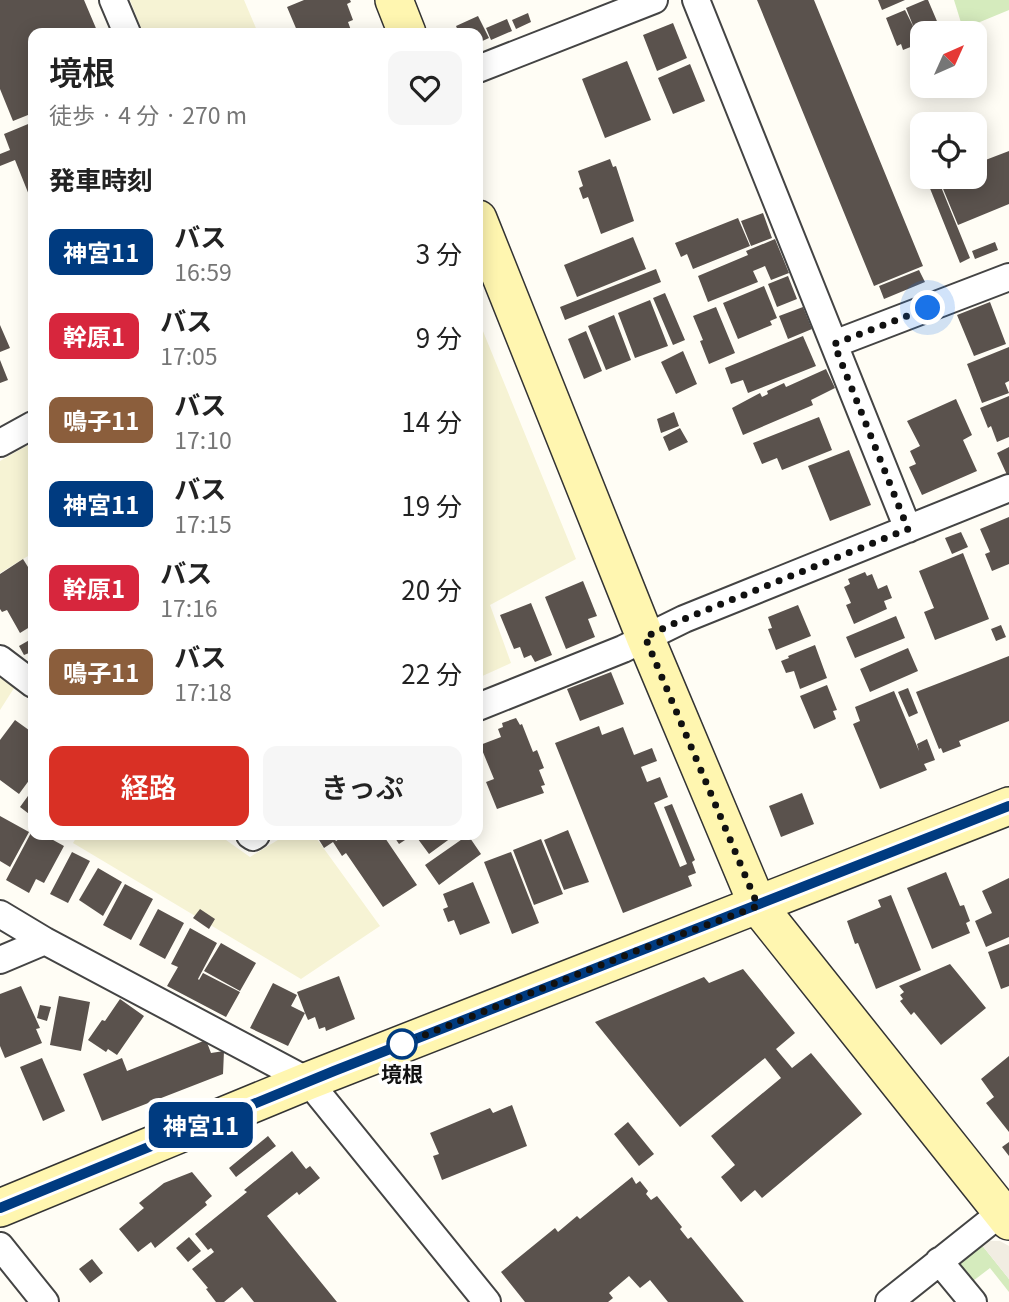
<!DOCTYPE html>
<html lang="ja">
<meta charset="utf-8">
<style>
body{margin:0;font-family:Georgia,"Noto Sans JP",serif;background:#f6f6f6;color:#222;height:100vh;display:flex;flex-direction:column;font-size:26px;white-space:nowrap}
*{box-sizing:border-box;margin:0}
p{font-size:23px;color:#767676}
.icon{flex:none;width:38px;height:38px;fill:none;stroke:currentColor;stroke-width:2;stroke-linecap:round;stroke-linejoin:round}
.map{position:relative;flex:1;overflow:hidden}
.sheet{position:absolute;left:28px;top:28px;width:455px;height:812px;display:flex;flex-direction:column;background:#fff;border-radius:14px;box-shadow:0 4px 18px #0003}
.sheet>*{flex:none}
.badge{padding:0 14px;border-radius:10px;font-size:24px;line-height:46px}
.needle{width:46px;rotate:45deg}
.tools{position:absolute;left:910px;top:21px;display:grid;gap:14px}
.tools a{display:grid;place-items:center;width:77px;height:77px;border-radius:14px;background:#fff;box-shadow:0 4px 18px #0003;font-size:35px}
.you{position:absolute;width:35px;height:35px;margin:-18px;border:5px solid #fff;border-radius:50%;background:#1a73e8;box-shadow:0 0 0 10px #1a73e833}
.map>.badge{position:absolute;translate:-50% -50%;box-shadow:0 0 0 4px #fff}
h2{padding:0 21px;font-size:26px;line-height:63px}
.round{display:grid;place-items:center;flex:none;width:74px;height:74px;border-radius:14px;background:#f6f6f6}
.head{display:flex;align-items:center;justify-content:space-between;height:119px;padding:0 21px}
h1{font-size:33px;font-weight:600;line-height:52px}
.button{display:flex;gap:14px;margin-top:auto;padding:14px 21px}
.button a{flex:1;height:80px;border-radius:14px;background:#d93025;color:#fff;font-size:28px;font-weight:600;line-height:80px;text-align:center}
.button a+a{background:#f6f6f6;color:#222}
ul{padding:0;list-style:none}
li{display:flex;align-items:center;gap:21px;height:84px;padding:0 21px}
li div{flex:1}
li b{display:block;font-size:26px}
li em{font-style:normal}
li .badge{min-width:77px;font-weight:700;text-align:center}
.map>svg:first-child{display:block}
</style>
<div class="map">
<svg width="1009" height="1302" viewBox="0 0 1009 1302">
<rect width="100%" height="100%" fill="#fffdf5"/>
<path fill="#f6f3d4" d="M130,0H244L258,33H143Z
M478,319L576,559L490,605L511,663L478,678Z
M33,442V553L0,573V461Z
M0,673L16,685L0,710Z
M78,835H219L250,857L286,835H314L380,926L301,979L73,843Z"/>
<path fill="#d5ebbd" d="M954,0H1009V10L963,29Z
M981,1244L1009,1279V1292L990,1268L973,1281H962L951,1267Z"/>
<path fill="#f1ede2" d="M988,1241H1000L1009,1246V1279L981,1244Z"/>
<path fill="#5a524d" d="M0,0H84L98,33H33V113L13,121L0,89Z
M304,0H350L351,2L347,4L353,20L348,22L352,33H298L287,7Z
M757,0H814L923,266L874,286Z
M878,0H905L882,10Z
M925,0H928L942,33H922V42L920,43L918,39L911,42L913,46L903,50L901,44L897,46L886,18L905,10L914,28L906,8Z
M528,13L531,22L516,29L512,20Z
M478,16L489,38L478,43V33H459L456,26Z
M507,19L512,31L491,40L486,28Z
M673,23L687,58L657,71L643,35Z
M627,61L651,120L605,138L582,79Z
M690,64L705,101L673,114L658,78Z
M33,122V205L15,160L0,166V154L10,150L4,134Z
M1009,151V204L958,225L939,179L975,177V164Z
M610,159L613,167L616,166L634,221L601,234L588,197L583,199L579,188L583,186L578,171Z
M939,182L970,258L960,263L929,186Z
M763,213L772,238L751,246L741,221Z
M738,218L750,246L693,269L687,254L681,257L675,243Z
M633,237L646,269L577,297L564,265Z
M775,239L789,273L771,280L765,266L753,271L758,282L708,302L698,276L748,255L746,251Z
M995,242L998,250L975,259L972,251Z
M656,269L661,282L565,320L560,307Z
M919,270L925,282L884,299L879,286Z
M788,276L797,299L777,307L768,284Z
M764,286L777,318L770,321L772,325L738,339L723,303Z
M665,293L685,340L673,345L653,298Z
M650,300L668,346L635,358L618,313Z
M990,302L1006,344L974,356L957,315Z
M716,307L735,353L709,364L700,341L703,340L693,316Z
M803,307L812,329L788,339L779,316Z
M614,315L631,360L606,370L588,326Z
M0,325L10,348L0,352Z
M586,331L602,371L584,379L568,339Z
M803,336L816,366L748,393L743,380L731,384L725,368Z
M1009,347V381L1005,383L1009,393L982,403L967,364Z
M683,351L697,384L676,394L661,362Z
M0,360L8,380L0,383Z
M826,369L835,388L811,400L813,405L743,435L732,408L760,393L762,397L768,394L767,391L784,383L786,387Z
M1009,396V437L997,442L991,426L988,428L980,408Z
M956,399L972,435L963,440L977,471L922,495L909,467L916,464L910,451L920,446L907,421Z
M674,412L679,426L661,433L657,419Z
M819,417L832,450L782,470L777,458L762,464L753,443Z
M680,428L688,442L669,451L663,437Z
M1009,447V474L1007,475L997,453Z
M849,450L871,505L830,521L808,466Z
M1009,517V564L992,571L985,554L990,552L980,529Z
M961,532L968,547L952,554L945,538Z
M963,553L989,619L935,640L924,612L934,608L919,571Z
M23,559L33,575V625L20,633L7,610L2,612L0,609V574Z
M865,572L867,576L872,574L878,589L887,585L892,598L884,601L887,609L854,624L846,605L851,603L844,587L850,584L848,579Z
M583,581L597,616L588,619L595,637L566,649L545,597Z
M531,603L552,655L535,662L531,655L524,658L520,647L514,649L500,615Z
M798,605L811,636L776,650L768,629L772,628L768,617Z
M896,616L905,638L855,658L846,637Z
M1001,625L1006,637L996,641L991,629Z
M33,638V661L29,653L24,655L19,646Z
M815,645L827,678L800,689L794,671L786,673L781,661L789,658L788,656Z
M908,648L918,671L870,692L860,669Z
M1009,656V721L959,741L961,746L943,753L941,748L939,749L916,692Z
M611,672L624,704L580,721L567,689Z
M827,685L837,710L833,711L836,719L814,729L800,696Z
M908,688L918,713L909,717L898,692Z
M894,691L919,751L917,744L927,739L935,760L924,764L927,770L880,789L853,724L860,721L855,707Z
M516,718L520,725L522,724L533,752L537,750L544,768L539,770L545,785L541,786L544,793L497,809L486,782L494,779L480,745L501,737L498,729L503,727L502,723Z
M15,720L33,733V775L19,794L0,780V740Z
M599,726L602,735L623,727L634,755L652,748L657,761L641,767L647,782L660,777L668,797L654,803L680,867L687,864L664,807L672,804L695,860L692,862L696,873L688,876L692,886L623,913L555,743Z
M33,789V817L20,807Z
M802,793L814,824L781,837L769,806Z
M0,816L29,832L10,867L0,861Z
M33,829V835H44L64,846L44,883L36,879L29,893L6,880Z
M568,830L589,882L564,890L544,840Z
M316,835H332L336,841L345,835H383L417,885L383,907L346,853L342,856L333,842L324,848Z
M393,835H406L408,838L399,844Z
M415,835H455L429,854Z
M468,835L481,854L439,885L425,865Z
M541,839L563,894L534,905L513,850Z
M72,852L90,861L68,903L50,894Z
M511,852L539,923L512,934L484,862Z
M98,868L122,882L103,916L79,900Z
M946,872L960,906L964,905L970,921L966,923L970,933L932,949L907,888Z
M1009,878V937L986,947L975,921L992,913L982,891Z
M473,882L490,923L460,935L454,920L448,922L443,909L448,907L443,894Z
M125,884L153,899L131,940L103,925Z
M891,895L921,970L876,989L858,943L855,944L847,921L881,907L878,900Z
M158,909L184,923L165,959L139,945Z
M200,909L215,919L209,929L193,918Z
M190,928L217,943L198,979L199,980L203,973L240,992L226,1017L167,986L178,967L171,964Z
M221,943L256,963L240,991L204,971Z
M1009,944V986L1001,989L988,952Z
M950,964L986,1008L941,1045L914,1012L911,1015L900,1001L903,999L900,995L904,992L899,986Z
M743,969L795,1033L776,1049L792,1068L811,1053L862,1114L762,1198L755,1190L741,1202L721,1177L735,1165L711,1136L781,1078L765,1058L680,1127L595,1022L704,977L709,983Z
M339,976L355,1019L326,1031L325,1027L319,1029L315,1017L308,1020L305,1013L288,1046L250,1028L273,983L297,995L291,1006L305,1013L297,992Z
M21,986L40,1028L36,1029L42,1043L5,1058L0,1046V994Z
M59,996L90,1002L81,1051L50,1045Z
M120,999L144,1016L117,1055L108,1049L106,1052L88,1040L102,1020L105,1021Z
M40,1005L51,1007L47,1021L37,1018Z
M206,1040L211,1053L224,1051L223,1074L102,1121L83,1074L122,1058L127,1071Z
M1009,1056V1132L986,1103L994,1097L981,1079Z
M42,1058L65,1111L43,1121L20,1067Z
M512,1105L527,1146L442,1180L433,1156L439,1154L430,1133L490,1108L493,1113Z
M628,1122L654,1154L639,1166L614,1134Z
M268,1136L276,1146L236,1177L229,1168Z
M1009,1142V1156L1002,1147Z
M292,1151L306,1169L310,1166L320,1178L299,1195L297,1192L267,1216L337,1302H254L242,1287L224,1302H216L206,1289L208,1288L192,1269L214,1252L211,1248L208,1250L195,1234L247,1192L244,1190Z
M192,1172L212,1196L205,1202L207,1205L155,1248L151,1242L138,1252L119,1229L144,1208L139,1203L164,1183Z
M632,1177L636,1184L640,1181L648,1191L646,1194L651,1200L657,1196L682,1227L680,1229L688,1239L691,1237L744,1302H668L650,1280L640,1288L629,1276L609,1293L613,1298L608,1302H525L501,1272L555,1228L558,1232L577,1216L580,1219Z
M189,1237L201,1251L188,1262L176,1248Z
M92,1259L103,1273L90,1283L79,1269Z"/>
<g fill="none" stroke-linecap="round" stroke-linejoin="round">
<g stroke="#444" stroke-width="30">
<path id="street" d="M113,0L127,33
M696,0L908,529
M478,69L654,0
M834,344L1009,277
M0,443L33,425
M0,659L33,684
M478,707L623,649L684,619L1009,488
M250,835L253,837L256,835
M0,914L45,941L308,1081L487,1302
M0,960L45,941
M0,1246L45,1302
M939,1261L973,1302
M889,1302L1002,1212"/>
</g>
<g stroke="#333" stroke-width="40">
<path id="secondary" d="M394,0L407,33
M478,219L645,637L758,906L1009,1221
M0,1208L308,1081L1009,806"/>
</g>
<use href="#street" stroke="#fff" stroke-width="26"/>
<use href="#secondary" stroke="#fff6b0" stroke-width="37"/>
</g>
<g fill="none" stroke-linecap="round" stroke-linejoin="round">
<g stroke="#fff" stroke-width="16">
<path id="line" d="M0,1208L334,1071L1009,806"/>
</g>
<use href="#line" stroke="#003b80" stroke-width="10"/>
<path stroke="#111" stroke-width="7" stroke-dasharray="0 12.6" d="M402,1044L639,950L758,906L645,637L684,619L908,529L834,344L928,308"/>
</g>
<circle fill="#fff" stroke="#003b80" stroke-width="3.5" cx="402" cy="1044" r="14"/>
<g text-anchor="middle" stroke-width="7" stroke-linejoin="round" paint-order="stroke">
<g font-size="21" font-weight="bold" fill="#111" stroke="#fff">
<text x="402" y="1082">境根</text>
</g>
</g>
</svg>
<div class="tools">
<a><svg class="needle" viewBox="-14 -14 28 28"><path d="M0-13l5 13h-10z" fill="#e53935"/><path d="M0 13l5-13h-10z" fill="#767676"/></svg></a>
<a><svg class="icon" aria-label="locate" viewBox="0 0 24 24"><circle cx="12" cy="12" r="6"/><path d="M12 2v4M12 18v4M2 12h4M18 12h4"/></svg></a>
</div>
<div class="you" style="left:928px;top:308px"></div>
<b class="badge" style="left:201px;top:1125px;background:#003b80;color:#fff">神宮11</b>
<section class="sheet">
<div class="head"><div><h1>境根</h1><p>徒歩 · 4 分 · 270 m</p></div><a class="round"><svg class="icon" aria-label="heart" viewBox="0 0 24 24"><path d="M12 20l-8-8c-3-5 5-10 8-4 3-6 11-1 8 4z"/></svg></a></div>
<h2>発車時刻</h2>
<ul>
<li><span class="badge" style="background:#003b80;color:#fff">神宮11</span><div><b>バス</b><p>16:59</p></div><em>3 分</em></li>
<li><span class="badge" style="background:#d7263d;color:#fff">幹原1</span><div><b>バス</b><p>17:05</p></div><em>9 分</em></li>
<li><span class="badge" style="background:#8b5e3c;color:#fff">鳴子11</span><div><b>バス</b><p>17:10</p></div><em>14 分</em></li>
<li><span class="badge" style="background:#003b80;color:#fff">神宮11</span><div><b>バス</b><p>17:15</p></div><em>19 分</em></li>
<li><span class="badge" style="background:#d7263d;color:#fff">幹原1</span><div><b>バス</b><p>17:16</p></div><em>20 分</em></li>
<li><span class="badge" style="background:#8b5e3c;color:#fff">鳴子11</span><div><b>バス</b><p>17:18</p></div><em>22 分</em></li>
</ul>
<div class="button"><a>経路</a><a>きっぷ</a></div>
</section>
</div>
